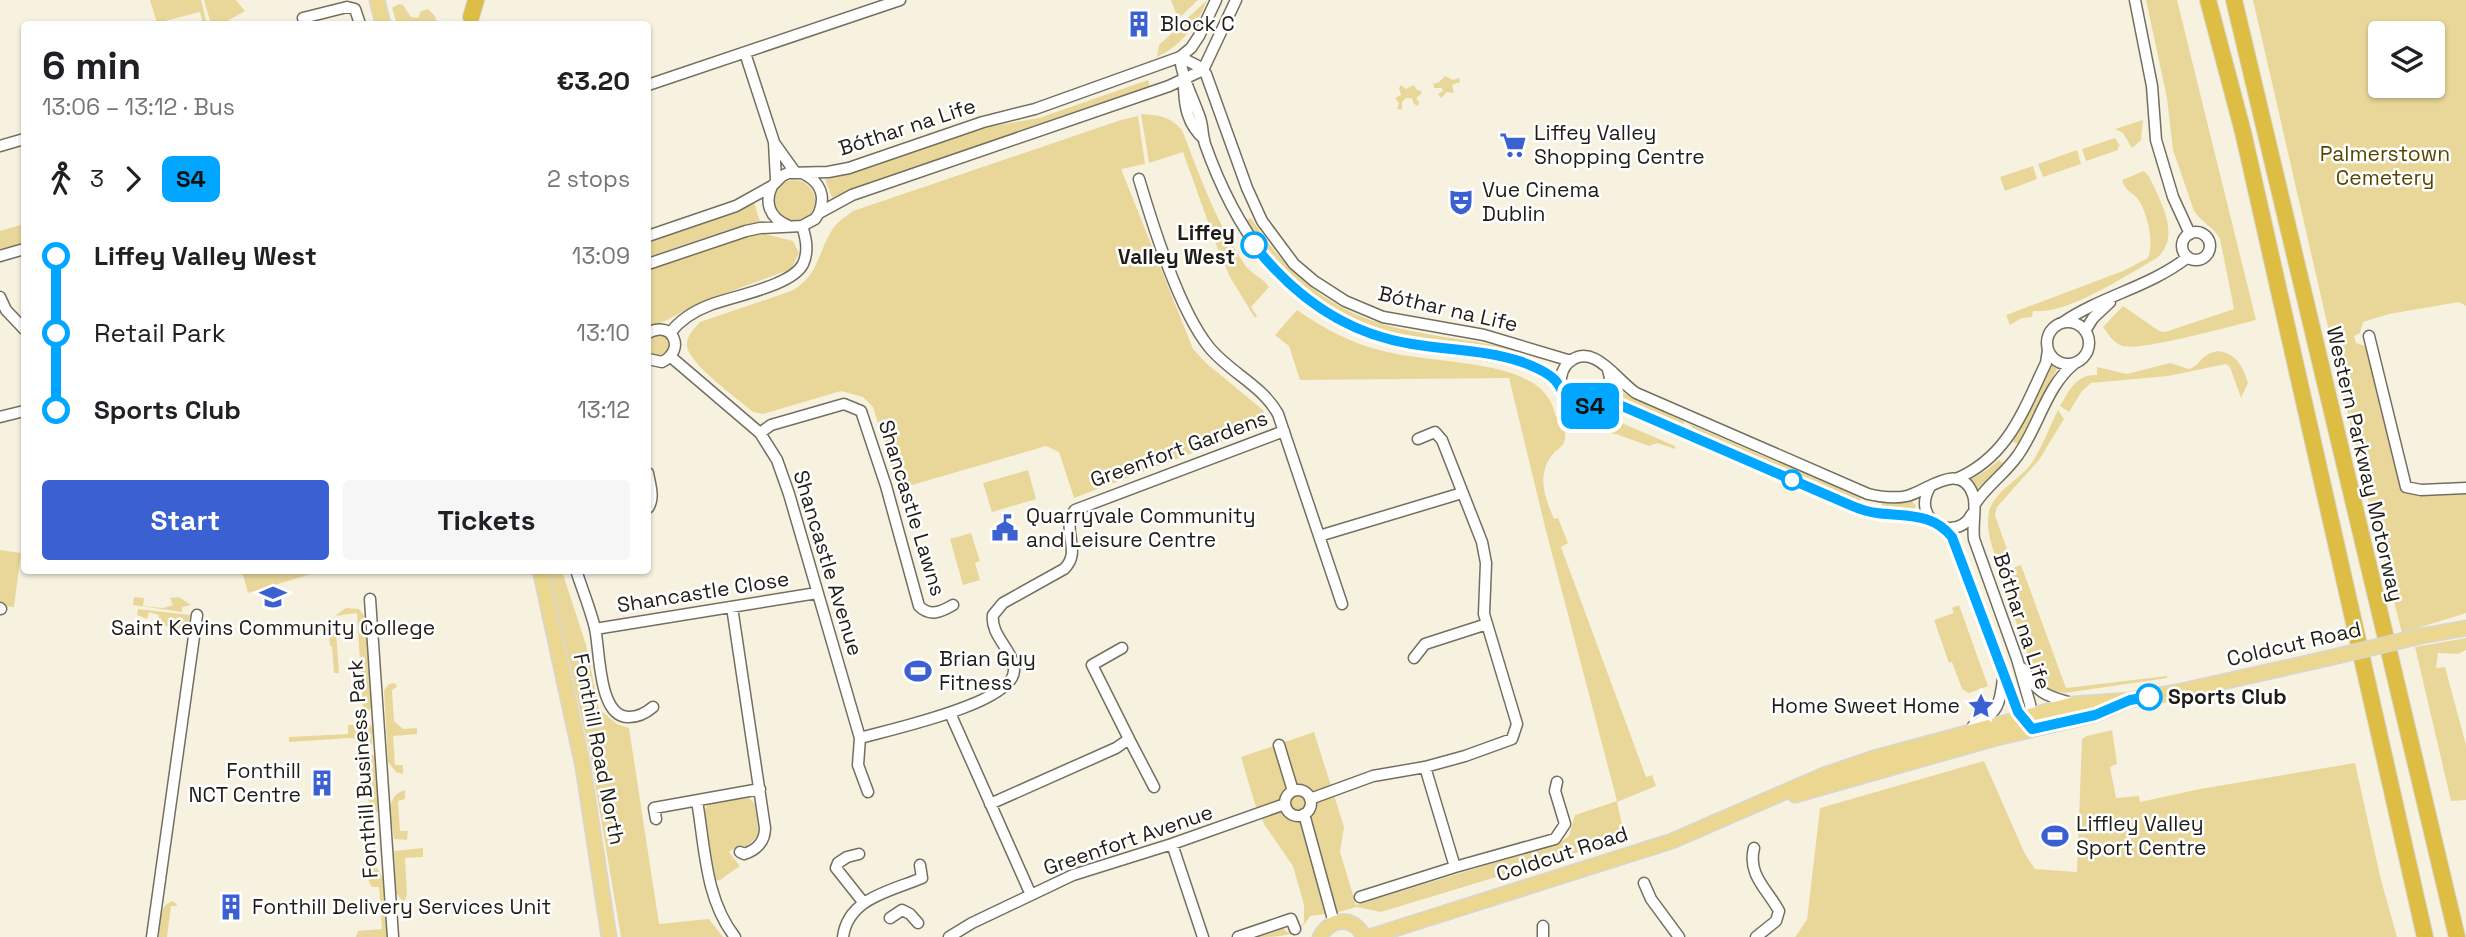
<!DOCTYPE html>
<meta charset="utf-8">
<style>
body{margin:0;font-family:"Space Grotesk",sans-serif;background:#f6f6f6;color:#202124;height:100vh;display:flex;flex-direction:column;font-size:26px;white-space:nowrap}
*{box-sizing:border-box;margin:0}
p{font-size:23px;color:#757577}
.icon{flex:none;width:38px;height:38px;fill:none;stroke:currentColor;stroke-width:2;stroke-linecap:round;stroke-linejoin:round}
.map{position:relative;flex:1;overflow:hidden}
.sheet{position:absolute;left:21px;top:21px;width:630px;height:553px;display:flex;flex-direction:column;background:#fff;border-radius:7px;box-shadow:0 2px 5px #0004}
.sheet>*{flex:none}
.badge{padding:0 14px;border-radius:10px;font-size:24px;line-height:46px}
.controls{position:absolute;left:2368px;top:21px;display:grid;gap:14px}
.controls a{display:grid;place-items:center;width:77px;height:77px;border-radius:7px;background:#fff;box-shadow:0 2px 5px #0004;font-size:35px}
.map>.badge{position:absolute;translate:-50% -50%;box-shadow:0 0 0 4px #fff}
.legs{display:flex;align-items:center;gap:10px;height:77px;padding:0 21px;font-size:23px}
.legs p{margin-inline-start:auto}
.summary{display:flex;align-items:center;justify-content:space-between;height:119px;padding:0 21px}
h1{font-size:38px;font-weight:600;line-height:52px}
.primary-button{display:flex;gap:14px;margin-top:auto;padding:14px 21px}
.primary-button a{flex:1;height:80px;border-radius:7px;background:#3b60d2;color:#fff;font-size:28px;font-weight:600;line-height:80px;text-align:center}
.primary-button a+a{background:#f6f6f6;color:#202124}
ul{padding:0 21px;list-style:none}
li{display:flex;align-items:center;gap:24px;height:77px;font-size:26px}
li i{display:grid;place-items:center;width:10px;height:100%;margin:0 9px;background:currentColor}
li i::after{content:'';width:18px;height:18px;margin:-9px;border:5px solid;border-radius:50%;background:#fff}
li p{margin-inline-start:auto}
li:first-child i{background:linear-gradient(#0000 50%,currentColor 0)}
li:last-child i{background:linear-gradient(currentColor 50%,#0000 0)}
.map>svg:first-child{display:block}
</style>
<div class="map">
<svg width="2466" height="937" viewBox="0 0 2466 937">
<rect width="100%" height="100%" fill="#f7f2e0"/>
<path fill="#e9d79a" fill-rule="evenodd" d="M150,0H201L207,24H203L200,12L157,23Z
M204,0H236L245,11L222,24H211Z
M1171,0H1198L1178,19Z
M1207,0C1198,24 1181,46 1157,57L1159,45Z
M2146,0H2177L2256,320C2232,326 2142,351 2123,346C2113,343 2109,335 2103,327L2123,306L2159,331L2165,332L2234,309L2220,239C2214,227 2201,222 2194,211L2173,150L2167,98Z
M2253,0H2466V306L2459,302L2389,314L2363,322L2360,333L2354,336L2356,343L2366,346L2371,362L2399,481L2404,492L2417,494L2466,492V613L2402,633L2361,471ZM2380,33H2432V86H2380Z
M399,4L403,5L411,17L418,18L421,11L428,9L435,16L437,24H397L392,8Z
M1445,76L1453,80L1459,78L1460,82L1452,85L1454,93L1447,92L1441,98L1438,94L1443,91L1442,88H1434L1433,84L1439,82Z
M1148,80L1150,88L874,181L832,198L825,179L837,177L987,127L1039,118Z
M1401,85L1406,89L1414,85L1417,90L1421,91L1422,93L1416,98L1419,102L1418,106L1414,104L1412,98H1406L1402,102V110L1397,109L1399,103L1395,98L1401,95L1399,88Z
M1141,114C1158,115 1170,116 1182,130C1200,176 1216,223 1245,265C1251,274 1262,277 1269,287L1251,307L1257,316L1255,318L1230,277L1217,247L1183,152L1149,163Z
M1138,116L1145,164L1121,169L1193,349L1206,363L1263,410L1266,421L1261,427L1074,498L1059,452L1046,446L898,489L873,407L863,397L841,391L763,414L753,412C738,399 689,364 687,346C686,336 694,329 700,322L791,291C819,276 817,254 832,230C837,222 845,217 853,211L1121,120Z
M2143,120L2141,140L2132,148L2123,133L2115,129Z
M2115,138L2120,146L2118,147V150L2086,161L2082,149Z
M2077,150L2081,164L2043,177L2038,164Z
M2033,166L2037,179L2005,191L2000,177Z
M2144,171L2149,176C2160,201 2182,235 2157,258C2126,275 2068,315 2033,311L2032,317L2022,318L2010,325L2006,315L2123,271L2148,258C2154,243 2148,217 2140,202C2134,192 2126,193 2122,180Z
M773 201a21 21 0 1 1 42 0a21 21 0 1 1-42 0Z
M754,202L760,222L734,228L648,257V241L734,212Z
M1251,218C1289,277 1333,314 1402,329C1441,338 1481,341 1519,350L1517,355C1478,345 1439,343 1400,336C1350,327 1300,297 1269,257C1260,245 1253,233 1245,221Z
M24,224V244L0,250V231Z
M765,234L793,241L799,253L791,269L699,303L665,321L648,327V269L743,237Z
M1297,310C1323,328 1349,342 1379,350C1425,363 1501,359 1537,386C1548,394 1553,404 1556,417H1563C1571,456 1556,440 1546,466C1539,483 1547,502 1554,519L1558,518L1568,543L1561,547L1646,777L1652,775L1656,786L1617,802L1625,838L1381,912L1356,907L1339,912L1310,916C1298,937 1281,937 1256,937L1283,928L1287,932L1297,930L1304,923V905L1293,866L1264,824L1255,804L1241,757L1314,732L1344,827L1340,852L1356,905L1559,843L1569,836L1575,815L1617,801L1545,527L1509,378L1300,380L1289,346L1275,335Z
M647 346a11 11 0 1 1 22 0a11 11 0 1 1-22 0Z
M2218,351C2237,354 2243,366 2248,383L2241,398L2230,367L2226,364L2168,376L2091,383L2082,391L2069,412L2060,406C2069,391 2076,374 2097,375V367L2127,374L2170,363L2189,369C2203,364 2198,355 2218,351Z
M2051,365L2057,368L2056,371L2019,445L2012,441Z
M1617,389L1633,398L1683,421L1686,428L1622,400L1612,399Z
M2058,410L2064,419L2039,460L1997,507L1995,515L2012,564L1997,570L1995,562L1997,560C1990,542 1981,515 1996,498C2006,485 2021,477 2031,464C2042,448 2049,428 2058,410Z
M1610,418L1675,446V449L1657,443L1649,446L1616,434L1596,431L1589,424Z
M1687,423L1861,498L1859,503L1690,430L1692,426Z
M1999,460L2004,464L1977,489L1970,480L1987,470Z
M1028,470L1036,499L992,512L983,483Z
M1912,501L1916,506L1914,509H1882V503Z
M971,533L980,561L975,563L980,580L963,585L950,539Z
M0,550L21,553L14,607L0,606Z
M2021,565L2066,688L2167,676V678L2065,693L2048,690L2035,676L1999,574Z
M324,570L248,593L242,571V570Z
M548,571H562L586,645L599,709L617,724L629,728L659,924L709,919L723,937H621L591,760Z
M134,597L144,598L143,606L163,608L173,605L170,598L179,597L191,605L182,607V612L133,605Z
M1959,605L1988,686L1969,693L1962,689L1952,662L1949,663L1934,620L1954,613L1952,608Z
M346,608L359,609L365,617L372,707L366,714L359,715L357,712L363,711L357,613L335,616L339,673H334L332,646H330C328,627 329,618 346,608Z
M138,609L190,615L188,629L184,633L158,623L159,615L149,612L147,619L137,615Z
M2466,638V650L2458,654L2438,653L2436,668L2445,667L2466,745V800L2451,801L2415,647Z
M395,683L397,687L392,690L394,721L403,729L417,728V734L393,736L395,765H403V774L396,772L388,762L384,690L389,684Z
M365,723L370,724L373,728L372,745L358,746L357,739L349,738L289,742V737L348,734V725H354L355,731L365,730Z
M2112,730L2117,764L2110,767L2116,798L2139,796L2140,802L2200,789L2355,763L2381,880L2397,937H1795L1807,920L1820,808L1984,761L2025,854L2035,869L2077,872L2082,739L2087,736Z
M371,754L376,757L379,810L374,814L369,809L366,758Z
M405,790V799L398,801L400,831H408L407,840L394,839C392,821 383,796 405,790Z
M747,796L755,804L759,834L747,847L739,845L729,852L740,866L720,880L714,881L704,810L710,802Z
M423,848V857L405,858L407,895L404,903L396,893L394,851Z
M377,868L383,878L387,937H356L358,931L382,929L379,887H372C367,882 368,874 371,869Z
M173,901L178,906H171L167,937H159C160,924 158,905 173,901Z"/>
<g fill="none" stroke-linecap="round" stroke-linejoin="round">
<g stroke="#736f60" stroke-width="13">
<path id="minor" d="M2135,0L2152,86L2156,140L2173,197L2190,234
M303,18L347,7L355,9L360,24
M745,53L774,142L776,180
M1180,57C1182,79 1193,97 1200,118C1203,126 1202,135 1205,144C1234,226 1281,299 1365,332C1413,352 1467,347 1517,361C1529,364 1546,370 1555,380C1562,388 1564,399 1575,404C1588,411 1606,402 1622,406L1866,511C1897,518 1929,509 1952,537L2018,712L2025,722
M1180,57L1198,66L1206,74L1247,188L1262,221L1294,264L1314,281L1345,301L1383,317L1484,335L1571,361
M1203,70L1236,0
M1184,83C1184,105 1187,124 1204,139
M648,85L900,0
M775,144L795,172
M0,146L24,139
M804,174C820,182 826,196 819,213
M1139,179C1153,226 1179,310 1209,347C1229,372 1262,385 1278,414L1342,604
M772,186C764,203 770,218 787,225
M2182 246a14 14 0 1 1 28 0a14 14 0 1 1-28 0Z
M648,236L736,206L772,186L782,176L788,173L828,172L849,168L983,122L1035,109L1180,57L1191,48L1199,36L1216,0
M0,256L24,249
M648,264L746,231L760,228L802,226L815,219L819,213L852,195L1169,86L1203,70
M0,297L6,310L24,329
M2047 343a21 21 0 1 1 42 0a21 21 0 1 1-42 0Z
M2062,323C2101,296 2150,287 2188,257
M2085,331L2093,318L2110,302
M648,333C672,319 687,350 662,362L648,359
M670,333C680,320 694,311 710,305C733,296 792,286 803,264C809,251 806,238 802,226
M2369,336L2406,487L2421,490L2466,488
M671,357L760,433L777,460L789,494L860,738L858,765L868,792
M1561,388C1560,379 1561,370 1568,363C1593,340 1617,381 1636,393L1868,494C1881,497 1894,499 1907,496C1927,491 1961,460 1973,495C1977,506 1972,524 1974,539L2017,659L2030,704L2032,722
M1598,404C1609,395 1613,385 1608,370
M0,417L24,411
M760,433L771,425L844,404L861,411L886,486L919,606C930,617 941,612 953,605
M648,473C650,485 655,498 648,508
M1956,479C2008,457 2023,411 2046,363L2048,350
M1930,487C1923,499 1923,509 1931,520
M1975,504C1987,485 2005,474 2018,455C2039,426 2046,386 2075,363
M1942,527C1955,530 1966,526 1972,514
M1319,536L1462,493
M576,570C582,589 590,608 595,628C600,650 598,718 629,717C638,717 646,713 653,707
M370,599L393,937
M732,607L765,828C765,841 757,850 744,854L740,852
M0,608L1,609
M595,629L817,593
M1414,658L1425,644L1487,624
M2022,668C2037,692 2044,696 2072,703
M950,713L1031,895
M1973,726C1998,714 2000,704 2003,679
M860,738C888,730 1015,703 1014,670C1014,650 990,636 993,615L1003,603L1064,569C1083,551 1060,530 1075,510L1284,431
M1129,739L1154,787
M1279,745L1293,791
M1285 803a13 13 0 1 1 26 0a13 13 0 1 1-26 0Z
M1310,799L1373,776L1425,767L1465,756L1512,739L1517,724L1484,614L1486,563L1482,542L1442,440L1435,432L1418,439
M697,801C705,847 705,899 735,937
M990,804L1116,748L1129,739L1092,665L1122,648
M1304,814L1334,923
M656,819L654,808L760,789
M1172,844L1203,937
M1754,848C1747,875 1768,890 1779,911L1776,921L1756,937
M859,854L847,857L838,863L836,868L863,902
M1455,867L1555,839L1565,824L1555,791L1557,782
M1644,883L1651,899L1679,937
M1360,897L1455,867L1425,767
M890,918L902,910L910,914L918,923
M152,937L197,615
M843,937C848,898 891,891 922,878L920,865
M949,937L972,923L1073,875L1172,844L1285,804
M1238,937L1291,919L1295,929
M1543,937V926"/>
</g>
<g stroke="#d7d6d5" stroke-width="17">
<path id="major" d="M377,0L383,24
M540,570L583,767L609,937
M2421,636L2466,628
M1795,795L1996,738L2095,715L2123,703
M1320,937C1331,917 1354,916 1364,937
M1369,937L1672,841L1824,775L1874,758L2074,704L2130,700L2177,692L2329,658"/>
</g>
<g stroke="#d7d6d5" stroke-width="18">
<path id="highway" d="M2208,0L2243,132L2425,937
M2234,0L2457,937
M471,17L476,0"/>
</g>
<use href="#minor" stroke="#fff" stroke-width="10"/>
<use href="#major" stroke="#ebd78f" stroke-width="14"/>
<use href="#highway" stroke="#ddbd44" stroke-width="16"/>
<g stroke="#d7d6d5" stroke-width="17" stroke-linecap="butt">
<path id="major-bridge" d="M2329,658L2421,636"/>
</g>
<use href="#major-bridge" stroke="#ebd78f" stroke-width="14"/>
</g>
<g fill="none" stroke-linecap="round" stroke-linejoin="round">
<g stroke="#fff" stroke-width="16">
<path id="line-1" d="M1254,245C1294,296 1346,334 1412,344C1448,350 1487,350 1522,362C1533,366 1547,372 1555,380C1562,388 1564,399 1575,404C1588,411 1606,402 1622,406L1850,505C1859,509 1868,512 1877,513C1906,517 1932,512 1952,537L2018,712L2032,729L2095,715L2130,700L2149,697"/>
</g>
<use href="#line-1" stroke="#00a6ff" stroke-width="10"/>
</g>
<defs>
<g id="building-bare" transform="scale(2.1)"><path d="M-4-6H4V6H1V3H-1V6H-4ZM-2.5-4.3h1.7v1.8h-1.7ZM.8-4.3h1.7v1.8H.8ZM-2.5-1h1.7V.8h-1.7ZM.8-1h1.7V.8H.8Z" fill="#3b60d2" stroke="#fff" stroke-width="2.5" paint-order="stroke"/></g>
<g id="supermarket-bare" transform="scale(2.1)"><path d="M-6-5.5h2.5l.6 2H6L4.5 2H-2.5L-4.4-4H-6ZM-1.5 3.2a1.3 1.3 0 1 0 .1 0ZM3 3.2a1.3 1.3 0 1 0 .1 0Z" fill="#3b60d2" stroke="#fff" stroke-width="2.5" paint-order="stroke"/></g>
<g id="theatre-bare" transform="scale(2.1)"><path d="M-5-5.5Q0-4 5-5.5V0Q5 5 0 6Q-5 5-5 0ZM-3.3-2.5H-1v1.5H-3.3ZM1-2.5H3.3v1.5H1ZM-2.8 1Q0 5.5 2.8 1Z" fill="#3b60d2" stroke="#fff" stroke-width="2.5" paint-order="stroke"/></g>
<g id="civic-bare" transform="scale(2.1)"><path d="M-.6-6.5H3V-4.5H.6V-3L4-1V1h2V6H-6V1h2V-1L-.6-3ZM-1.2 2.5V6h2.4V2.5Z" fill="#3b60d2" stroke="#fff" stroke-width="2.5" paint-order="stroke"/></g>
<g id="school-bare" transform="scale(2.1)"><path d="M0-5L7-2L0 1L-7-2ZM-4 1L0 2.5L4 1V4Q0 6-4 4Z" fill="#3b60d2" stroke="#fff" stroke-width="2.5" paint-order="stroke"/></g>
<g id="stadium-bare" transform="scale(2.1)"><path d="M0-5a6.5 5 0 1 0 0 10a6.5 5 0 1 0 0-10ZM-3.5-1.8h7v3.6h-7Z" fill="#3b60d2" stroke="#fff" stroke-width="2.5" paint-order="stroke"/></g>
<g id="sight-bare" transform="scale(2.1)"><path d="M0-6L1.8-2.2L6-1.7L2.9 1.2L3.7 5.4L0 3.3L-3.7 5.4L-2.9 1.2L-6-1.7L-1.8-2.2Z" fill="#3b60d2" stroke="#fff" stroke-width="2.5" paint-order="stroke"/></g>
</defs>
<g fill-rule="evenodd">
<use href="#building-bare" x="1139" y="24"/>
<use href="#supermarket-bare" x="1513" y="145"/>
<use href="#theatre-bare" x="1461" y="202"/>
<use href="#civic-bare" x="1005" y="528"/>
<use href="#school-bare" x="273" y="597"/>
<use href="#stadium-bare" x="918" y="671"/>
<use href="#sight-bare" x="1981" y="706"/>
<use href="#building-bare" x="322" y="783"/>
<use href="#stadium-bare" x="2055" y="836"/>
<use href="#building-bare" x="231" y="907"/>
</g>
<g fill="#fff" stroke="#00a6ff" stroke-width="3.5">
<circle cx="1254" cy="245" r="12"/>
<circle cx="1792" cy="480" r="9"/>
<circle cx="2149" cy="697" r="12"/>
</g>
<g text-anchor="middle" stroke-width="5" stroke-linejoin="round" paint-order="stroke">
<g font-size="21" fill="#1f1d17" stroke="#fff" text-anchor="start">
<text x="1160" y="31">Block C</text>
<text x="1534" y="140">Liffey Valley<tspan x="1534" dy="24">Shopping Centre</tspan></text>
<text x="1482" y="197">Vue Cinema<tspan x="1482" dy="24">Dublin</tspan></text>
<text x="1026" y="523">Quarryvale Community<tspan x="1026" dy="24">and Leisure Centre</tspan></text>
<text x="273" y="635" text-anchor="middle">Saint Kevins Community College</text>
<text x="939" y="666">Brian Guy<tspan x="939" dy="24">Fitness</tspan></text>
<text x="1960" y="713" text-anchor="end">Home Sweet Home</text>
<text x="301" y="778" text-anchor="end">Fonthill<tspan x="301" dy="24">NCT Centre</tspan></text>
<text x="2076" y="831">Liffley Valley<tspan x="2076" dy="24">Sport Centre</tspan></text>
<text x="252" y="914">Fonthill Delivery Services Unit</text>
</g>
<g font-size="21" fill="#1f1d17" stroke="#fff">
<text transform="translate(907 127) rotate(-18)" y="7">Bóthar na Life</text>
<text transform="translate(1448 309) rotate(13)" y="7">Bóthar na Life</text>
<text transform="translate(1179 449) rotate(-20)" y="7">Greenfort Gardens</text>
<text transform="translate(2365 464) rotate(77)" y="7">Western Parkway Motorway</text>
<text transform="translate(912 508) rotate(73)" y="7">Shancastle Lawns</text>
<text transform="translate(828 563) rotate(73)" y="7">Shancastle Avenue</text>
<text transform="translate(703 592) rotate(-9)" y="7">Shancastle Close</text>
<text transform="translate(2022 621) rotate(72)" y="7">Bóthar na Life</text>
<text transform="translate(2294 644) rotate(-13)" y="7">Coldcut Road</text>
<text transform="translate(599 749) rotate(79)" y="7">Fonthill Road North</text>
<text transform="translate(363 769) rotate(-94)" y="7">Fonthill Business Park</text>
<text transform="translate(1128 840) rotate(-19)" y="7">Greenfort Avenue</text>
<text transform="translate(1562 854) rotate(-18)" y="7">Coldcut Road</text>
</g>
<g font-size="21" fill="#564600" stroke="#fff">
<text x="2385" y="161">Palmerstown<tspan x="2385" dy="24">Cemetery</tspan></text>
</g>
<g font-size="21" font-weight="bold" fill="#1f1d17" stroke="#fff" text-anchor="end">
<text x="1235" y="240">Liffey<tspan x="1235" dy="24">Valley West</tspan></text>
<text x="2168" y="704" text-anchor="start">Sports Club</text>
</g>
</g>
</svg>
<div class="controls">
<a><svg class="icon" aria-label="layers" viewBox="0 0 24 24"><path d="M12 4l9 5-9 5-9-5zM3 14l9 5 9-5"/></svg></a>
</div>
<b class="badge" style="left:1590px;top:406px;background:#00a6ff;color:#111">S4</b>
<section class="sheet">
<div class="summary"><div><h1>6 min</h1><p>13:06 – 13:12 · Bus</p></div><b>€3.20</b></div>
<div class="legs"><svg class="icon" aria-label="walk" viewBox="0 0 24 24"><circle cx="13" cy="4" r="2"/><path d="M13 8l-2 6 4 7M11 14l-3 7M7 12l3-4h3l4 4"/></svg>3<svg class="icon" aria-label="forward" viewBox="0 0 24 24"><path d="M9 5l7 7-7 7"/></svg><b class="badge" style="background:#00a6ff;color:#111">S4</b><p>2 stops</p></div>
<ul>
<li><i style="color:#00a6ff"></i><b>Liffey Valley West</b><p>13:09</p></li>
<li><i style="color:#00a6ff"></i><span>Retail Park</span><p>13:10</p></li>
<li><i style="color:#00a6ff"></i><b>Sports Club</b><p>13:12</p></li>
</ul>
<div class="primary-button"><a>Start</a><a>Tickets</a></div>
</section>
</div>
